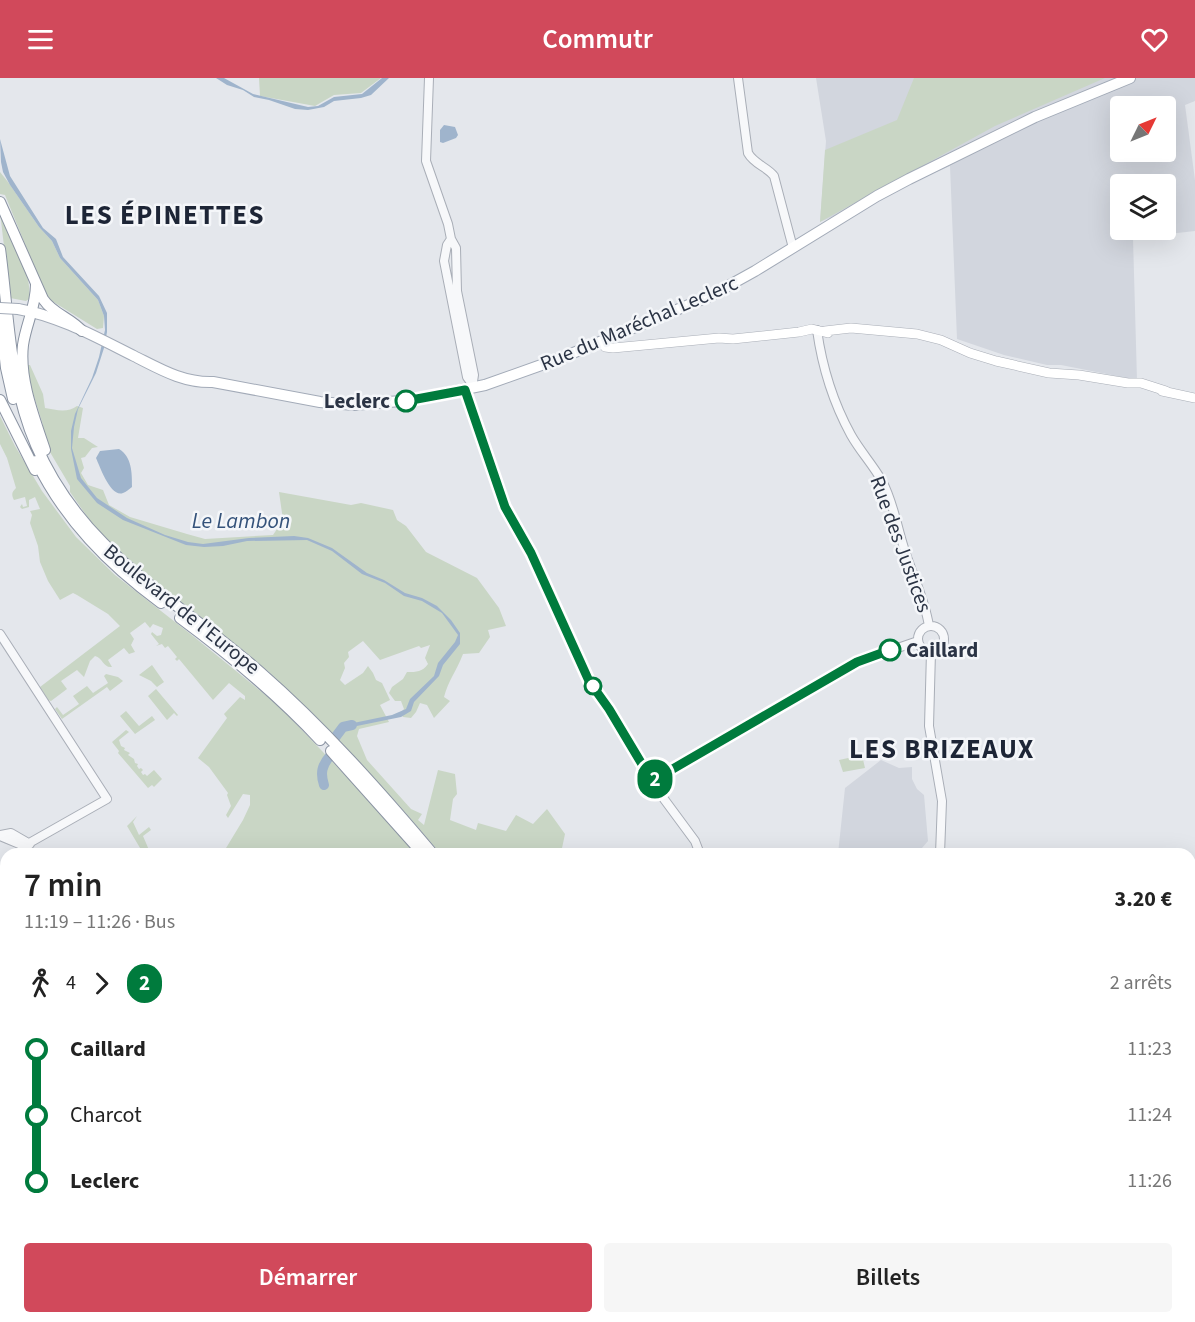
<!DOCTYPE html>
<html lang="fr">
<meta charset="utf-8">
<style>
body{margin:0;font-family:"Source Sans 3",sans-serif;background:#f6f6f6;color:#222;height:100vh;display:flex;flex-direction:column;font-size:22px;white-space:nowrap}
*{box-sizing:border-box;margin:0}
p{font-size:20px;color:#767676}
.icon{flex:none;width:33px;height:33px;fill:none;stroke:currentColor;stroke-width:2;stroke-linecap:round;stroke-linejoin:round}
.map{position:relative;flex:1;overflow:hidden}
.details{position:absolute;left:0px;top:770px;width:1196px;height:476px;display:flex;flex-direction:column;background:#fff;border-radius:18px 18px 0 0;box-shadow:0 6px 24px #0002}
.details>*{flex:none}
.badge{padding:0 12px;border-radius:20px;font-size:21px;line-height:39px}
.needle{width:39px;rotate:47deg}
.tools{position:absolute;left:1110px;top:18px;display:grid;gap:12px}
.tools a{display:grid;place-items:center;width:66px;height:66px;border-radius:6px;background:#fff;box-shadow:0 6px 24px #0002;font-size:30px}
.map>.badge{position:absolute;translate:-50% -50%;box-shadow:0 0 0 3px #fff}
.legs{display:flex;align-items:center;gap:9px;height:66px;padding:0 24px;font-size:20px}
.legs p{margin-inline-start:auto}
.head{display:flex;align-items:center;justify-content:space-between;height:102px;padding:0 24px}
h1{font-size:33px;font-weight:600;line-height:45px}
.action{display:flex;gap:12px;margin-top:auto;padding:12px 24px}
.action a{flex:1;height:69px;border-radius:6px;background:#d1495b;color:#fff;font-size:24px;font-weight:600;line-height:69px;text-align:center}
.action a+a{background:#f6f6f6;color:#222}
ul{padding:0 24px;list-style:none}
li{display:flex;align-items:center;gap:21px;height:66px;font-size:22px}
li i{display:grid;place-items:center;width:9px;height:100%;margin:0 8px;background:currentColor}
li i::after{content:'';width:15px;height:15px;margin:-8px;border:4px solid;border-radius:50%;background:#fff}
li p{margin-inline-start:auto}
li:first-child i{background:linear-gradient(#0000 50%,currentColor 0)}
li:last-child i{background:linear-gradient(currentColor 50%,#0000 0)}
header{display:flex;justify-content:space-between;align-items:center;height:78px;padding:0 24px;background:#d1495b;color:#fff;font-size:27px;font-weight:600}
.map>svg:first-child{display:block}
</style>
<header><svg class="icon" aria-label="menu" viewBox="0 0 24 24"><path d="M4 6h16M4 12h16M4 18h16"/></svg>Commutr<svg class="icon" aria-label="heart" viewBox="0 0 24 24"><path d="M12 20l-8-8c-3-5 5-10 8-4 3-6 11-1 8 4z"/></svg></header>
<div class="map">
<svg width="1195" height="1244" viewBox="0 0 1195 1244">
<rect width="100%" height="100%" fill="#e4e7ec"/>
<path fill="#d2d6de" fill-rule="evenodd" d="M816,0H1195V23L1185,27L1195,102V153L1133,160L1137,302L1061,287H1047L1004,277L957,261L950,88L820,144L826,63ZM1120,28H1166V74H1120ZM1120,106H1166V152H1120Z
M881,682L899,690L912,689V701L917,711L924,717L928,763L922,770V775L838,776L845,710Z
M122,1239H192L194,1244H118L123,1242Z"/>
<path fill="#c9d6c5" d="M259,0H381L361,15L334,17L315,28L260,18Z
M914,0H1105L995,48L820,144L825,72L897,42Z
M0,94L8,104L39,149L52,163L60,180L98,222L104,238L103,250L97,251L47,220L5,117L0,116Z
M0,134C10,158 33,195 29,221L26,223L10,220Z
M27,287H30L43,316L45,330C56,332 68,335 77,328L83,330L78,360H84L98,369L92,370L85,379L81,380L84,390L81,395L88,407L103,412L109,427L130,439L187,456L205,461L273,457L283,442L279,414L351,427L361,425L393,432L397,442L406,448L426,474L477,500L499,530L506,548L488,552L490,559L479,575L463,576C457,592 448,603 444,619L450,623L434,640L427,627L420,625L416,634L411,640L403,639L400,635L404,631L401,623H395L389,615L392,609L403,601L407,594C417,594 422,594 428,586L425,580L430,567L421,570L419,568L380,582L363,563L348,574L349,579L344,585L345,590L340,602L345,607L363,595L368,588L373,595L376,602L382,605L390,622L380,627L389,644L359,651L357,658L367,682L411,731L422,736L418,742L424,747L438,692L455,696L457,716L453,721L450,742L476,752L478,745L506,753L516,737L533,746L547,731L565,756L561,775H440L396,724L269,594L219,554L137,491L95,450L70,414V408L47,369L43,355V347L30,306Z
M0,338L15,368L42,413L76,459L115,497L193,558L279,628L366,719L415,775H223L243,742L250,727V717L243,716L228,740L226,737L231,728L227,717L228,715L209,689L198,680L227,640L224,636L240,619L245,622V618L229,605L213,622L179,581L177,583L175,581L177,579L168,568L165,570L162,566L156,568L159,566L151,556L152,554L157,558L161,557L163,550L153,546L150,550L145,544L130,555L134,561L131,567L135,574L129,576L124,570L108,582L112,589C103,590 103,580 95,578L90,583L84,599L77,592L61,603L67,611L51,623L48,622L40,609L120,548L108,536L77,517L73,515L60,522L48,503L40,484L38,468L30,445L32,437L30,433L40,431L35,419L29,422V429L22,431L20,429L22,426L23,429L27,428L25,419L14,422C11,416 12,414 16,410L7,380L0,366Z
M152,587L164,604L157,609L151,603L139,597Z
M106,596L118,599L123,603L110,613L107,609L62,641L55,631L57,629L63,637L79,626L73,618L87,608L93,615L108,605L104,598Z
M156,611L178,637L177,638L174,635L167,642L148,618Z
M126,633L139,648L152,638L155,642L135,656L120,638Z
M126,652L129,654L119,662L121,668L125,670L124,672L130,675L128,677L134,681L135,685L138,686L137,688L139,691L141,690L143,692L141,694L143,697L145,696L147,698L154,692L162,701L154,709L152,707L148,710L118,675L119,673L112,664Z
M862,677L865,690L843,694L839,682Z
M137,738L133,744L139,757L149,749L151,752L143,758L149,772L143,775L127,748Z
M716,1239H767L766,1244H717Z
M798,1239H868L867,1244H798Z"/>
<path fill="#9fb4cc" d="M216,0H224L253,16L308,29L318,28L334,19L362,16L382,0H389L371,17L361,20L334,23L324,29L308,32L295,31L269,22L254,19L243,12L227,7Z
M444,47L455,49L458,57L456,60L443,65L440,64V52Z
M0,61L10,98L43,150L56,161L63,179L99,218L107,235V254L104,270L96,295L78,331L74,349L72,370L81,400L97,420L127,440L165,457L188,464L203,466L249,460L294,458L308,460L332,470L367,495L384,502L405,515L422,520L437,528L451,542L460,555V566L443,587L439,598L414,624L411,633L401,639L342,651L339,648L392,637L406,631L410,621L434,598L438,585L455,564L458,557L442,535L422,523L404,518L385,505L362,496L332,473L307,462L247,463L223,468L204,469L186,467L123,442L97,425L77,401L71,371V353L75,336L92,300L99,279L105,252L104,238L98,222L60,180L52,163L39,149L10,107L3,94L1,84Z
M119,371C132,379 132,395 132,409C129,411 126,414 123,415C111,420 100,389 96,380L100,373Z"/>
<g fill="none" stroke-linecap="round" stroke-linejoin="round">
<path stroke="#9fb4cc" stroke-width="10" d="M334,661L343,649L352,647
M324,707C320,695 322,687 330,678"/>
<g stroke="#a9aeb7" stroke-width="10">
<path id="tertiary" d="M429,0L426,83L448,146L451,161L456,170L457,213L474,297L472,310
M738,0L748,75C754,86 767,89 774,98L793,170
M451,161L447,167L444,183L467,299L472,306
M817,252C822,288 834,326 851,357C860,373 873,387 882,403C894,425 897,450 905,473C913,498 925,522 929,548
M465,311L505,429L532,475L589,603L609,631L664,721L695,763L700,776
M918 561a13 13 0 1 1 26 0a13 13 0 1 1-26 0Z
M0,556L107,721L24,768L0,758
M931,574L929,648L942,723L940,776
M652,703L857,584L918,563
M0,757L11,755L30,766
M0,1012L6,1015
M0,1034L6,1032
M90,1239L92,1244
M1061,1244L1062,1239"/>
</g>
<g stroke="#a9aeb7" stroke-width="10">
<path id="secondary" d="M825,253L851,250L917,256L941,262L970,275L996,283L1049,295L1079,297L1128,305H1141L1166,313
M601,264L605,269L613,270L719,260L733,261L799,254L812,251L828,255
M1162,313L1195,320
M0,1075L6,1077
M510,1239L527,1244
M699,1239L700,1244
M669,1244L672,1239"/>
</g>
<g stroke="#a3abb8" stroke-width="12">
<path id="primary" d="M18,231C59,238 98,260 134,278C160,291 183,305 213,304L320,324L354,327L412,322L485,307L561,280L710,218L755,193L877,118L909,101L1035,39L1130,0
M688,1239V1244
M707,1239L709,1244"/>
</g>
<g stroke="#8b94a3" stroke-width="12">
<path id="trunk" d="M0,124L43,221C53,236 71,240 82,253
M0,171C9,237 9,305 36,367C83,476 176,520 260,594C323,649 379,712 433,776
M36,207C36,228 26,246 23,267C19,301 34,339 45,372
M0,235L6,290L13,321
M0,322L35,392
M36,383C65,442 108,486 161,525
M180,540C230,577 278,617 320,662
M331,673L423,776"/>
</g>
<use href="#tertiary" stroke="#f7f8fa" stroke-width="8"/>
<use href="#secondary" stroke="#fff" stroke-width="9"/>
<use href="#primary" stroke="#fff" stroke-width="10"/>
<use href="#trunk" stroke="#fff" stroke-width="10"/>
<g stroke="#7d8696" stroke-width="4">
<path id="rail" d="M1190,869H1195
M0,935L6,930"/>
</g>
<use href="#rail" stroke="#f4f6f9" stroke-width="1.5" stroke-dasharray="4.5" stroke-linecap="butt"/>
<g stroke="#a3abb8" stroke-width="12" stroke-linecap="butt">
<path id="primary-bridge" d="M0,230L18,231"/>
</g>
<use href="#primary-bridge" stroke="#fff" stroke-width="10"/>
</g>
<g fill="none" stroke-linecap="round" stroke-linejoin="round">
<g stroke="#fff" stroke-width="14">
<path id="line-1" d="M406,323L465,312L505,429L531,475L589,603L609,631L652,703L857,584L890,572"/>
</g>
<use href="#line-1" stroke="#007b3d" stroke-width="9"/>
</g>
<g fill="#fff" stroke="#007b3d" stroke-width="3">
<circle cx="406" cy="323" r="10"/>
<circle cx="890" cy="572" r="10"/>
<circle cx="593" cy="608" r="8"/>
</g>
<g text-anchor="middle" stroke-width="5" stroke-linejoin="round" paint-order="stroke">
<g font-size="21" fill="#2b3445" stroke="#f4f6f9">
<text transform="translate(639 245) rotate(-23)" y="7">Rue du Maréchal Leclerc</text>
<text transform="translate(901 466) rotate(70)" y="7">Rue des Justices</text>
<text transform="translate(182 531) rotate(39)" y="7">Boulevard de l'Europe</text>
</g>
<g font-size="21" font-weight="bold" fill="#2b3445" stroke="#f4f6f9" text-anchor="end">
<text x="390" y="330">Leclerc</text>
<text x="906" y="579" text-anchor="start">Caillard</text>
</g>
<g font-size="22" font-style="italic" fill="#34527a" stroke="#f4f6f9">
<text x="241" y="450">Le Lambon</text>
</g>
<g font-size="27" font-weight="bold" letter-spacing="1.5" fill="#1d2536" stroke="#f4f6f9">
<text x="165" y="146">LES ÉPINETTES</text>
<text x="942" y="680">LES BRIZEAUX</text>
</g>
</g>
</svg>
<div class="tools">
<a><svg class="needle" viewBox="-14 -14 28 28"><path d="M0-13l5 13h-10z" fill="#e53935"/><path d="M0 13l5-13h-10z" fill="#767676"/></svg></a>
<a><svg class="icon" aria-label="layers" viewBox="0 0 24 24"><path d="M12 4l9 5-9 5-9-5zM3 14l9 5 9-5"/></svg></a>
</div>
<b class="badge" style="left:655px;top:701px;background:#007b3d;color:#fff">2</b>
<section class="details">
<div class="head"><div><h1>7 min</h1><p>11:19 – 11:26 · Bus</p></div><b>3.20 €</b></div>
<div class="legs"><svg class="icon" aria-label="walk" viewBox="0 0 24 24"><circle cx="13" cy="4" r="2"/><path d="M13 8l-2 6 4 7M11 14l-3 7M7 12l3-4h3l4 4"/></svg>4<svg class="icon" aria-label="forward" viewBox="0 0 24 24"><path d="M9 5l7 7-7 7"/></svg><b class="badge" style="background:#007b3d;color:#fff">2</b><p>2 arrêts</p></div>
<ul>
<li><i style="color:#007b3d"></i><b>Caillard</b><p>11:23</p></li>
<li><i style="color:#007b3d"></i><span>Charcot</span><p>11:24</p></li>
<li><i style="color:#007b3d"></i><b>Leclerc</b><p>11:26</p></li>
</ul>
<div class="action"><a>Démarrer</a><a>Billets</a></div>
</section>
</div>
